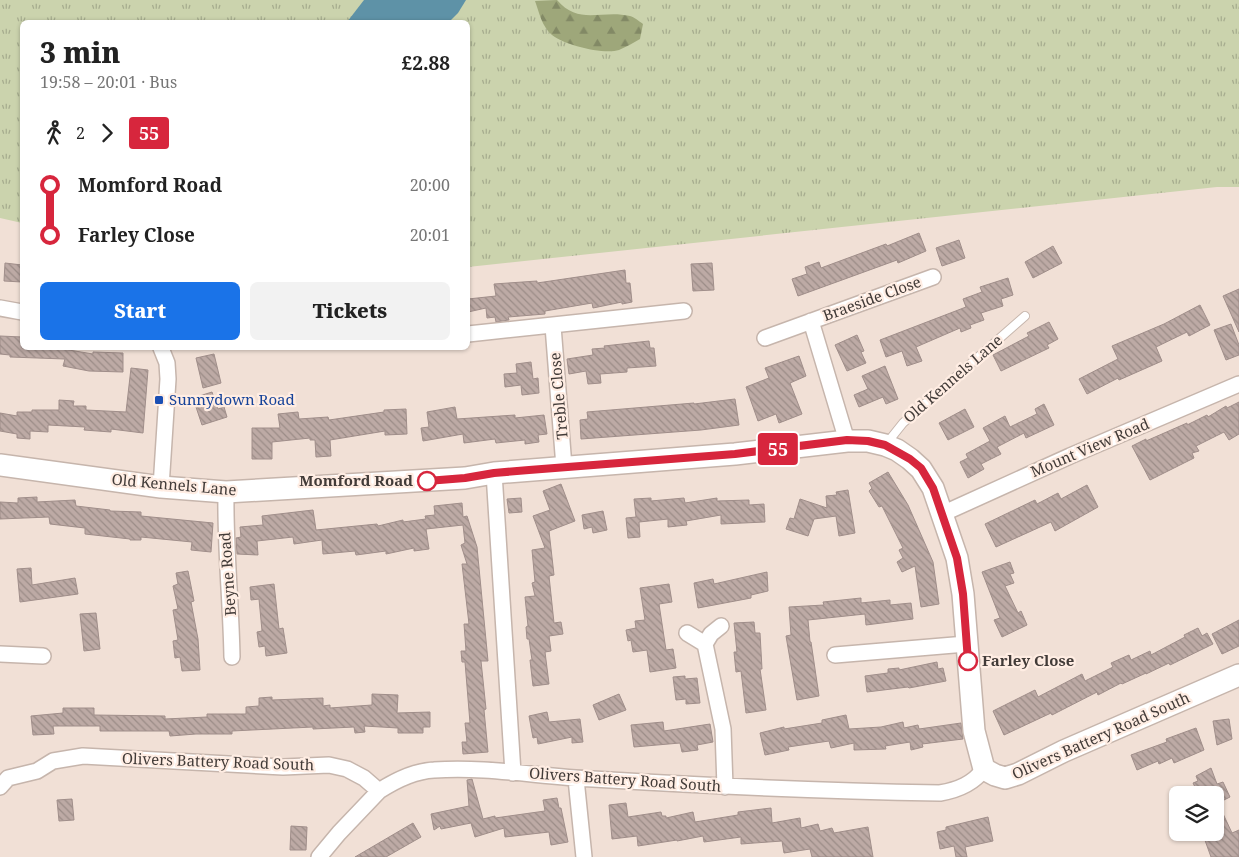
<!DOCTYPE html>
<meta charset="utf-8">
<style>
body{margin:0;font-family:"Noto Serif",serif;background:#f2f2f2;color:#222;height:100vh;display:flex;flex-direction:column;font-size:19px;white-space:nowrap}
*{box-sizing:border-box;margin:0}
p{font-size:16px;color:#767676}
.icon{flex:none;width:28px;height:28px;fill:none;stroke:currentColor;stroke-width:2;stroke-linecap:round;stroke-linejoin:round}
.map{position:relative;flex:1;overflow:hidden}
.drawer{position:absolute;left:20px;top:20px;width:450px;height:330px;display:flex;flex-direction:column;background:#fff;border-radius:8px;box-shadow:0 1px 4px #0004}
.drawer>*{flex:none}
.badge{padding:0 10px;border-radius:4px;font-size:18px;line-height:32px}
.fabs{position:absolute;left:1169px;top:786px;display:grid;gap:10px}
.fabs a{display:grid;place-items:center;width:55px;height:55px;border-radius:8px;background:#fff;box-shadow:0 1px 4px #0004;font-size:25px}
.map>.badge{position:absolute;translate:-50% -50%;box-shadow:0 0 0 2px #fff}
.legs{display:flex;align-items:center;gap:8px;height:55px;padding:0 20px;font-size:16px}
.legs p{margin-inline-start:auto}
.summary{display:flex;align-items:center;justify-content:space-between;height:85px;padding:0 20px}
h1{font-size:28px;font-weight:800;line-height:38px}
.cta{display:flex;gap:10px;margin-top:auto;padding:10px 20px}
.cta a{flex:1;height:58px;border-radius:8px;background:#1a73e8;color:#fff;font-size:20px;font-weight:800;line-height:58px;text-align:center}
.cta a+a{background:#f2f2f2;color:#222}
ul{padding:0 20px;list-style:none}
li{display:flex;align-items:center;gap:18px;height:50px;font-size:19px}
li i{display:grid;place-items:center;width:8px;height:100%;margin:0 6px;background:currentColor}
li i::after{content:'';width:12px;height:12px;margin:-6px;border:4px solid;border-radius:50%;background:#fff}
li p{margin-inline-start:auto}
li:first-child i{background:linear-gradient(#0000 50%,currentColor 0)}
li:last-child i{background:linear-gradient(currentColor 50%,#0000 0)}
.map>svg:first-child{display:block}
</style>
<div class="map">
<svg width="1239" height="857" viewBox="0 0 1239 857">
<defs>
<pattern id="grass-tufts" width="24" height="20" patternUnits="userSpaceOnUse" patternTransform="scale(1.25)"><rect width="24" height="20" fill="#cbd3ad"/><path d="M3 7l-1-3M5 7V3M7 7l1-3M15 17l-1-3M17 17v-4M19 17l1-3" fill="none" stroke="#a6ac8e"/></pattern>
<pattern id="forest-firs" width="22" height="20" patternUnits="userSpaceOnUse" patternTransform="scale(1.25)"><rect width="22" height="20" fill="#9ea77a"/><path d="M5 1l3.5 6h-7zM16 11l3.5 6h-7z" fill="#828965"/></pattern>
<pattern id="building-back-hatch" width="6" height="6" patternUnits="userSpaceOnUse" patternTransform="scale(1.25)"><rect width="6" height="6" fill="#bdaaa5"/><path d="M-1 5l2 2M0 0l6 6M5-1l2 2" fill="none" stroke="#9b8c87"/></pattern>
</defs>
<rect width="100%" height="100%" fill="#f1e0d6"/>
<path fill="url(#grass-tufts)" d="M0,0H1239V187H1217L468,267V22H22V223L0,218Z"/>
<path fill="url(#forest-firs)" d="M557,0C579,26 602,9 630,16C634,17 639,21 643,24L640,39C633,43 626,47 619,50C604,55 564,45 552,35C542,27 539,12 535,1Z"/>
<path fill="#5e92a7" d="M364,0H466L458,13L449,22H347Z"/>
<path fill="url(#building-back-hatch)" stroke="#a08e8a" d="M919,233L926,251L898,263L897,260L798,296L792,279L807,274L805,267L819,262L821,268L886,244L887,246Z
M959,240L965,258L942,266L936,248Z
M1053,246L1062,263L1033,278L1025,262Z
M5,263L22,265V282L4,281Z
M712,263L714,290L693,291L691,264Z
M625,270L626,283H630L632,302L622,304V302L593,308L592,303L545,311V314L508,317L509,320L496,322L495,317L487,318L486,308L468,312V299L496,296L494,284L537,281V283Z
M1008,278L1013,295L1001,299L1003,306L981,313L984,320L970,325L971,328L961,332L960,328L916,347L922,361L907,366L902,351L886,357L880,340L966,307L963,299L982,292L980,287Z
M1239,289V332L1223,296Z
M1200,305L1210,325L1189,336L1187,332L1156,347L1162,361L1119,380L1118,378L1087,394L1079,379L1118,359L1112,346L1164,324Z
M1049,322L1058,339L1047,345L1049,348L1001,371L993,355L1029,336L1027,333Z
M1231,324L1239,345V355L1226,360L1214,330Z
M857,335L864,351L861,352L866,363L847,371L835,345Z
M0,336L22,337V348H57L93,354V352L123,353V372L89,371L63,366L65,359L10,357V355L0,354Z
M649,341L650,348H654L656,366L627,368V372L600,374L601,383L588,384L586,371L569,374L567,359L593,355L592,349L605,348L604,346Z
M214,354L221,383L203,388L196,358Z
M799,356L806,376L790,383L802,414L779,423L776,414L758,421L746,387L769,378L765,368Z
M531,362L533,379L538,378L539,393L522,395L521,385L505,387L504,374L517,373L516,364Z
M885,366L898,399L886,404L883,397L859,407L854,395L868,389L862,376Z
M131,368L148,370L143,433L111,429V432L84,430L85,427L48,425V432L30,431V439L17,438V434L0,431V413L17,416V412H32V410H59V400L74,401L73,406H86V410L126,412Z
M212,392L218,409L224,407L227,417L202,425L193,398Z
M735,399L739,425L701,430L581,439L580,420L588,419L587,412L694,403V404Z
M1239,402V434L1229,440L1224,432L1196,446L1199,451L1192,453L1194,458L1150,480L1132,446L1146,439V441L1187,423V425L1207,415L1208,417L1226,406L1227,408Z
M1044,404L1054,425L1026,438L1024,433L997,447L1001,454L981,464L984,469L968,478L960,462L968,458L966,454L990,441L983,428L1005,416L1010,427L1037,414L1035,409Z
M455,407L457,419L515,415V418L544,415L547,434L538,435L539,442L525,444V440L496,443L495,439L464,443L463,434L423,441L421,428L429,427L427,412Z
M406,409L407,434L385,435V431L330,440L331,456L316,457L315,440H310V438L272,442V459H252V428H280L278,414L298,412L299,419L328,417L329,420L384,412V410Z
M965,409L974,427L948,440L939,423Z
M888,472L908,505L933,562L939,604L921,607L915,566L902,572L897,562L903,558L899,550L903,548L882,506L879,507L869,491L872,488L869,483Z
M561,484L575,521L549,531L554,575L549,576L554,623L561,622L563,634L549,636L551,651L545,652L549,684L533,686L530,660H532L529,639H527L526,627L528,626L525,597L535,596L532,583L535,582L532,550L545,548L533,516L550,510L543,491Z
M1087,485L1098,507L1055,531L1051,522L996,547L985,524L1035,500L1037,504L1058,493L1061,499Z
M848,490L855,533L839,536L836,516L814,519L808,536L786,529L790,518L794,519L800,499L827,508L826,496L837,495L836,492Z
M37,497V502L75,500L76,506L110,510V511L141,512V516L213,523L211,552L191,550L192,542L141,537V540H130V539L85,534V528L50,524L49,517L0,519V502L18,503V498Z
M521,498L522,512L509,513L507,499Z
M651,498V501L684,498L685,503L717,498V501L749,500V505L764,504L765,522L721,524V515L686,521L687,525L668,527V519L639,522L640,537L628,538L626,518L636,517L634,499Z
M462,503L463,517L467,516L477,547L488,661H481L486,709L484,710L488,752L463,754L462,742H467L465,723H470L465,662H462L461,651H466L464,624H469L462,564H467L461,545L465,543L463,525L426,529L429,549L414,551V548L386,554V551L356,555L355,551L323,554L322,540L294,544L293,537L257,541L258,555L237,554L236,538L241,537L240,527L263,525L262,516L313,510L316,530L377,524L378,526L403,520V522L426,519L425,516L435,515L434,506Z
M603,511L607,530L593,533L592,527L584,529L582,515Z
M1010,562L1014,573L1010,574L1014,583L1005,586L1018,613L1021,611L1027,625L1002,637L994,620L1000,618L982,572Z
M31,568L32,585L75,578L78,594L20,602L17,569Z
M188,571L194,601L191,602L198,639L200,670L182,671L180,657L175,658L173,641L178,640L173,610L178,609L173,586L178,584L176,573Z
M767,572L768,591L751,595V598L698,608L694,583L713,579L714,584Z
M274,584L279,629L283,628L287,653L266,656L265,646L259,647L257,632L262,631L259,599L251,600L250,587Z
M669,584L672,602L659,604L666,650L673,649L676,668L650,672L647,650L633,652L631,640L628,641L626,630L636,628L635,621L645,620L640,588Z
M861,598V603L890,600V605L911,603L913,619L866,625L865,614L808,620L810,642H811L819,696L797,700L786,636L791,635L789,607L824,605L823,602Z
M96,613L100,649L84,651L80,614Z
M1239,620V646L1222,654L1212,634Z
M754,622L755,633H760L762,669H760L766,710L746,713L741,671L736,672L734,652H737L734,623Z
M1198,628L1202,636L1207,633L1213,644L1170,665L1169,663L1146,674V673L1122,684L1121,683L1098,695L1097,692L1052,715L1051,713L1004,735L993,711L1035,690L1038,697L1082,674L1085,681L1113,667L1111,663L1129,655L1131,660L1150,651L1151,655L1185,637L1184,635Z
M937,662L938,669L943,668L946,681L909,688L908,687L867,692L865,676L888,673V669L899,668V670Z
M685,676V679L697,678L700,703L686,704V699L676,700L673,677Z
M372,694L398,695L397,713L430,712V727H423V733H398V728L364,726L365,732L355,733L354,727L313,729V727L232,731V734H196L170,736L169,731H100V726H53L54,734L33,735L31,716L63,713V708H94V715L165,716V719L207,717V714H246V707L259,706V698L272,697V700L323,698V706L330,705V708L372,705Z
M619,694L626,710L599,720L593,705Z
M547,712L549,722L580,719L583,742L572,743V737L538,744L537,737L533,738L529,716Z
M846,715L849,729L881,727L903,722L904,728L918,725L919,729L961,723L963,739L922,744L923,747L911,750L910,742L885,746L886,749L854,750V743L831,748L829,741L788,747L789,750L765,755L760,733L784,727V729L822,723V720Z
M1229,719L1232,739L1217,745L1213,721Z
M663,722L664,731L710,724L713,742L697,745L698,750L682,752L680,743L634,747L631,725Z
M1196,728L1204,750L1174,763L1172,758L1159,764L1158,761L1137,770L1131,755L1167,742L1166,739Z
M1211,768L1217,784L1223,782L1230,797L1218,803L1232,833L1239,830V857H1211L1202,832H1215V795H1199L1193,783L1198,781L1196,776Z
M472,779L483,819L495,816V818L545,811L543,800L557,798L559,808H561L568,842L551,845L549,832L505,837L504,828L475,837L471,823L441,829L440,826L434,830L431,814L469,806L467,780Z
M72,799L74,820L59,821L57,800Z
M626,803L628,817L661,812L662,816H666V818L693,812L695,822L738,815V812L771,808L772,823L800,818L801,828L818,824L820,831L832,828L834,833L868,827L873,857H812L810,849L784,853L782,841L741,844V837L704,842L703,836L677,841V840L638,846L637,836L612,839L609,805Z
M988,817L993,841L965,847L967,857H956L954,846L940,849L937,832L946,830V827Z
M413,823L421,837L386,857H355Z
M291,826L307,827L306,850H290Z"/>
<g fill="none" stroke-linecap="round" stroke-linejoin="round">
<g stroke="#c6b5ac" stroke-width="10">
<path id="lane" d="M887,443L903,423L1025,316"/>
</g>
<g stroke="#c6b5ac" stroke-width="18">
<path id="street" d="M0,308L22,312
M811,321L847,441
M553,326L564,467
M468,334L684,311
M765,338L933,277
M494,473L513,773
M161,487L168,379L167,363L161,348
M226,492C225,547 231,602 232,657
M942,514L1070,456L1239,384
M721,626L711,634L705,644L723,729L725,787
M687,633L705,644
M0,654L43,656
M835,655L966,644
M576,779L584,857
M0,787L8,778L37,771L53,761L83,756L283,767L329,765L347,769L364,778L379,791C396,780 414,771 434,770C486,766 541,777 593,779C709,786 824,791 940,793C958,790 973,784 984,769
M319,857L339,833L379,791"/>
</g>
<g stroke="#c6b5ac" stroke-width="24">
<path id="secondary" d="M0,465L161,487L226,492L465,478L494,473L735,454L847,441H868L885,445L897,450L910,459L921,469L933,488L957,558L963,594L974,731L984,769L995,775L1005,778L1018,774L1064,751L1239,675"/>
</g>
<use href="#lane" stroke="#fff" stroke-width="8"/>
<use href="#street" stroke="#fff" stroke-width="15"/>
<use href="#secondary" stroke="#fff" stroke-width="21"/>
</g>
<g fill="none" stroke-linecap="round" stroke-linejoin="round">
<g stroke="#fff" stroke-width="11">
<path id="line-1" d="M427,481L465,478L494,473L529,470L735,454L847,440L868,441L885,445L910,459L921,468L933,488L957,558L963,594L968,661"/>
</g>
<use href="#line-1" stroke="#d7263d" stroke-width="8"/>
</g>
<rect fill="#1a4fb4" stroke="#ffede3" stroke-width="2" x="154" y="395" width="10" height="10" rx="2.5"/>
<g fill="#fff" stroke="#d7263d" stroke-width="2.5">
<circle cx="427" cy="481" r="9"/>
<circle cx="968" cy="661" r="9"/>
</g>
<g text-anchor="middle" stroke-width="4.5" stroke-linejoin="round" paint-order="stroke">
<g font-size="15" fill="#423b38" stroke="#ffede3">
<text transform="translate(872 299) rotate(-20)" y="5">Braeside Close</text>
<text transform="translate(953 379) rotate(-41)" y="5">Old Kennels Lane</text>
<text transform="translate(559 396) rotate(-95)" y="5">Treble Close</text>
<text transform="translate(1090 448) rotate(-23)" y="5">Mount View Road</text>
<text transform="translate(174 485) rotate(5)" y="5">Old Kennels Lane</text>
<text transform="translate(228 574) rotate(-94)" y="5">Beyne Road</text>
<text transform="translate(1101 736) rotate(-24)" y="5">Olivers Battery Road South</text>
<text transform="translate(218 762) rotate(2)" y="5">Olivers Battery Road South</text>
<text transform="translate(625 780) rotate(4)" y="5">Olivers Battery Road South</text>
</g>
<g font-size="15" fill="#164399" stroke="#ffede3" text-anchor="start">
<text x="169" y="405">Sunnydown Road</text>
</g>
<g font-size="15" font-weight="bold" fill="#423b38" stroke="#ffede3" text-anchor="end">
<text x="413" y="486">Momford Road</text>
<text x="982" y="666" text-anchor="start">Farley Close</text>
</g>
</g>
</svg>
<div class="fabs">
<a><svg class="icon" aria-label="layers" viewBox="0 0 24 24"><path d="M12 4l9 5-9 5-9-5zM3 14l9 5 9-5"/></svg></a>
</div>
<b class="badge" style="left:778px;top:449px;background:#d7263d;color:#fff">55</b>
<section class="drawer">
<div class="summary"><div><h1>3 min</h1><p>19:58 – 20:01 · Bus</p></div><b>£2.88</b></div>
<div class="legs"><svg class="icon" aria-label="walk" viewBox="0 0 24 24"><circle cx="13" cy="4" r="2"/><path d="M13 8l-2 6 4 7M11 14l-3 7M7 12l3-4h3l4 4"/></svg>2<svg class="icon" aria-label="forward" viewBox="0 0 24 24"><path d="M9 5l7 7-7 7"/></svg><b class="badge" style="background:#d7263d;color:#fff">55</b></div>
<ul>
<li><i style="color:#d7263d"></i><b>Momford Road</b><p>20:00</p></li>
<li><i style="color:#d7263d"></i><b>Farley Close</b><p>20:01</p></li>
</ul>
<div class="cta"><a>Start</a><a>Tickets</a></div>
</section>
</div>
